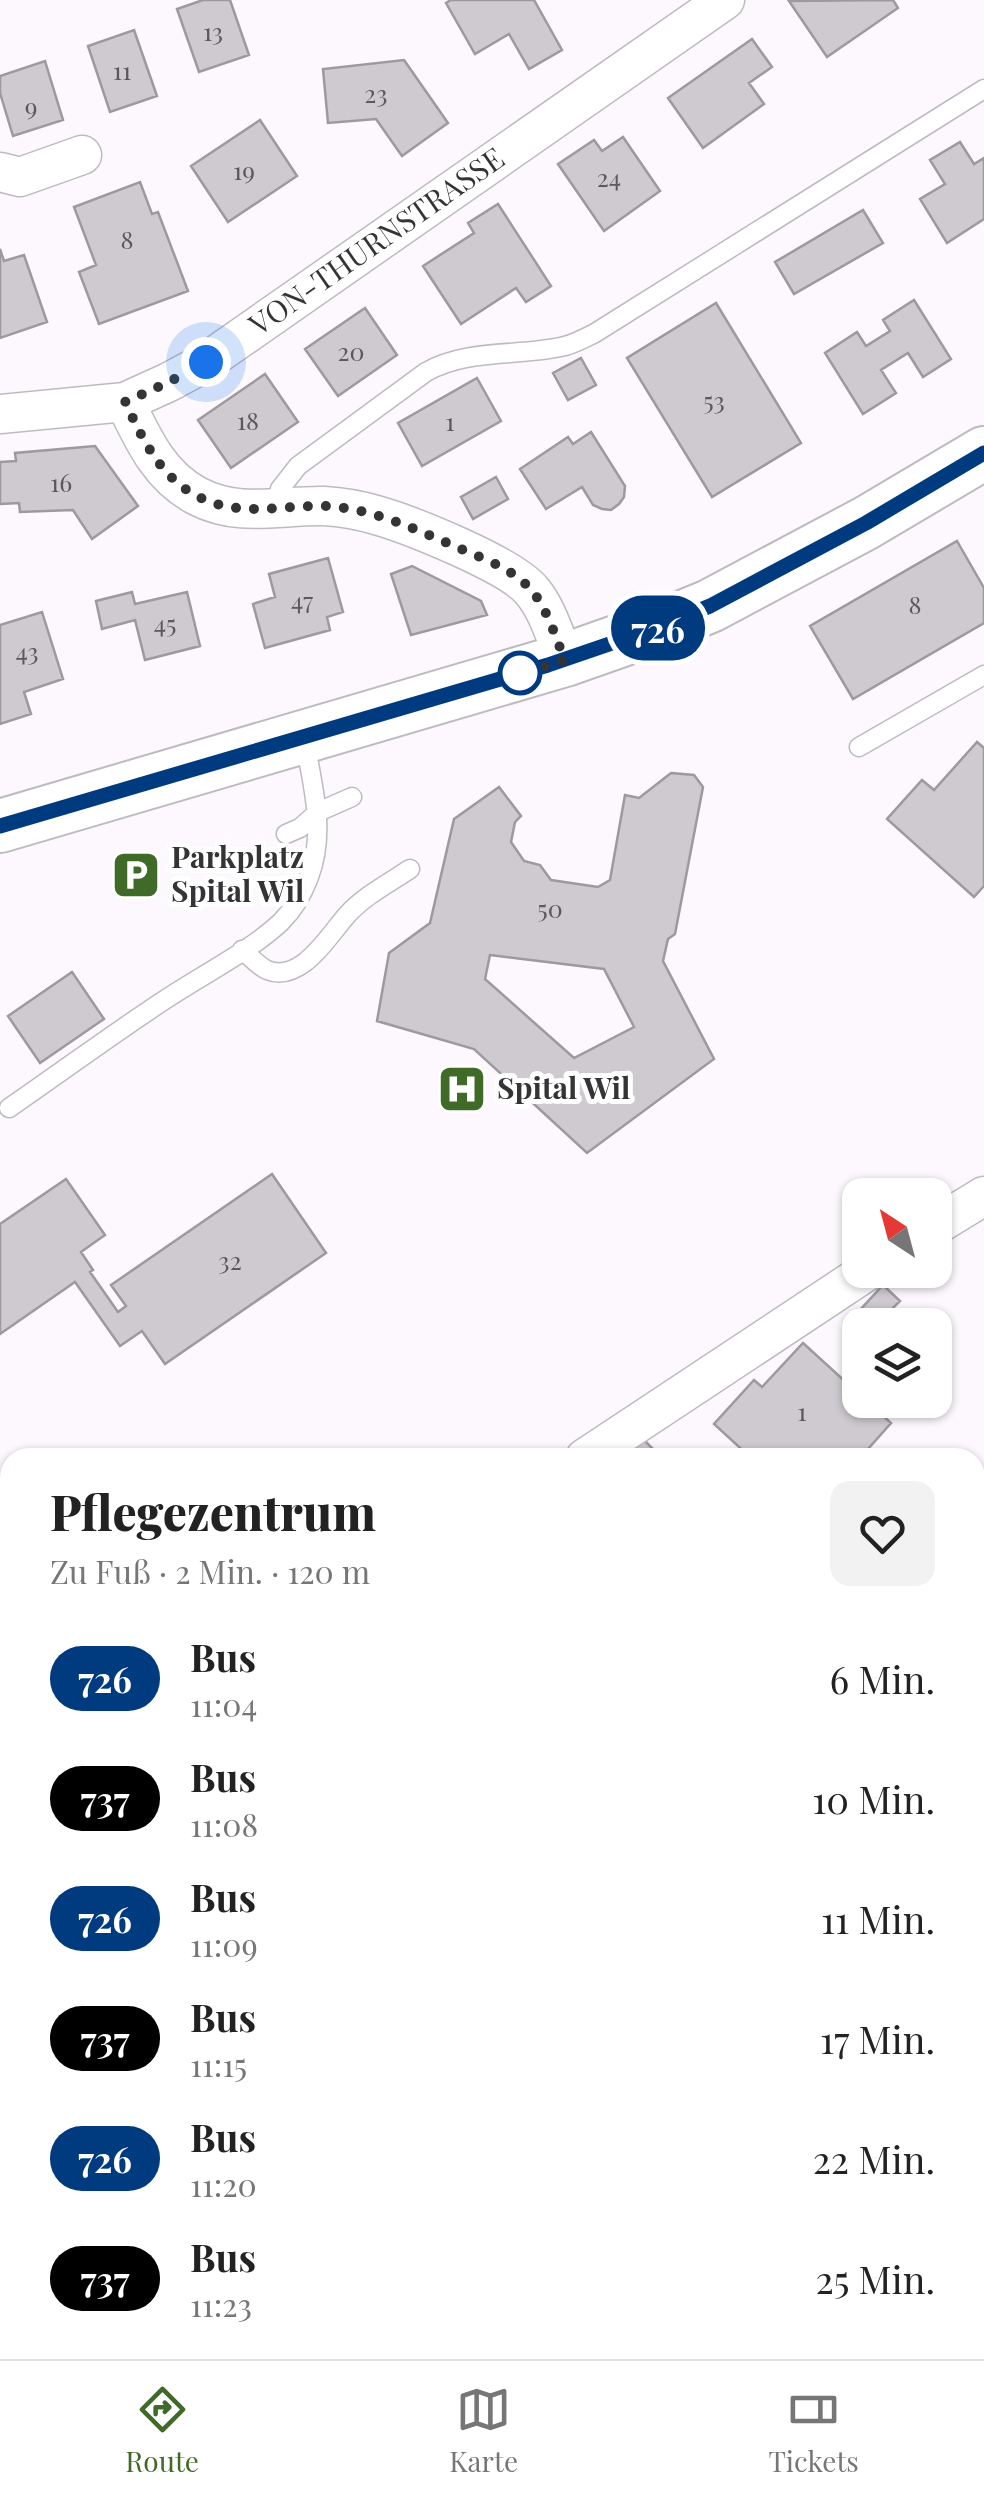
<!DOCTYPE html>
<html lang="de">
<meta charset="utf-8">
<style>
body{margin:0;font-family:"Playfair Display",serif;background:#f2f2f2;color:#222;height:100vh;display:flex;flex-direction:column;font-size:38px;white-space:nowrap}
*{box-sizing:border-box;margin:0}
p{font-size:32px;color:#767676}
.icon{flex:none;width:55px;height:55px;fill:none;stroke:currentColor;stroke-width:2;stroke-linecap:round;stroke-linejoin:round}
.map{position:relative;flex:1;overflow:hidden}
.details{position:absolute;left:0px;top:1448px;width:985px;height:912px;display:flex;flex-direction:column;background:#fff;border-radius:30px 30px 0 0;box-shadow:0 2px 8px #0004}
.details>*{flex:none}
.badge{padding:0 20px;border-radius:32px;font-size:35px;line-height:65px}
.needle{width:65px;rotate:324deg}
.fabs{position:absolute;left:842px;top:1178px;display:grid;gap:20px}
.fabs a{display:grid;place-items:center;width:110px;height:110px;border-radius:20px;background:#fff;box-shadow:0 2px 8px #0004;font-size:50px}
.you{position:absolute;width:50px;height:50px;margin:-25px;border:8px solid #fff;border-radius:50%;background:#1a73e8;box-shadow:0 0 0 15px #1a73e833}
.map>.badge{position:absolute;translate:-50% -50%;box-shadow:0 0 0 5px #fff}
.round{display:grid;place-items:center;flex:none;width:105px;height:105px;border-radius:20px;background:#f2f2f2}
.overview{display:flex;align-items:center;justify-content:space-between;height:170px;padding:0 50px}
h1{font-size:48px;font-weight:800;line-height:75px}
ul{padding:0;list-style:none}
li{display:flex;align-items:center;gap:30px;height:120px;padding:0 50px}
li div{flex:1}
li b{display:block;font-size:38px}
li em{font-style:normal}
li .badge{min-width:110px;font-weight:700;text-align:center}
.menu{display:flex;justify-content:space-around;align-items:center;height:140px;border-top:2px solid #e0e0e0;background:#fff;font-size:28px;color:#767676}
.menu a{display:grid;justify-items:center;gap:5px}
.menu .on{color:#406a27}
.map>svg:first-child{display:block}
</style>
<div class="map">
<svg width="984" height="2359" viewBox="0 0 984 2359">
<rect width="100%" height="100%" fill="#fcf8fe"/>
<path fill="#cecad0" stroke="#9d999e" stroke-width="2.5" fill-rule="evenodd" d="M203,0H230L249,55L199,72L177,9Z
M451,0H534L562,50L529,69L509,34L475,54L446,3Z
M893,0L898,8L827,57L789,1Z
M134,30L157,96L110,112L88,46Z
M752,39L772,67L749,83L764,104L703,148L668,98Z
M404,60L448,123L402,156L376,119L328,123L323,69Z
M45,61L63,120L13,136L0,93V76Z
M260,120L297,176L228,222L191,166Z
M623,137L660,191L604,231L558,164L594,140L602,151Z
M960,142L974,164L984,158V219L947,243L920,199L945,184L930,160Z
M140,182L152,214L158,212L188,291L99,324L79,272L96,265L74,207Z
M498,204L551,286L526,302L516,288L461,324L423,266L474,233L468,223Z
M863,210L883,243L794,294L775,262Z
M0,249L4,261L24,255L47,322L0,338Z
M914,300L951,359L923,377L908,353L881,370L896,393L863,414L825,353L857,332L866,346L890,331L883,320Z
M716,303L801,443L712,497L627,358Z
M365,308L397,355L338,396L305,349Z
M581,358L596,385L568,400L553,373Z
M265,374L298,422L231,468L198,420Z
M477,378L501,421L422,466L398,423Z
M591,432L625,486L624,497L619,504L611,510L602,509L593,505L582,487L546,509L520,469L568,437L573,444Z
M95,446L138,506L92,539L73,510L20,512L19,503L0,504V462L16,461L15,453Z
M496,477L508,499L473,519L461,497Z
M957,541L984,588V623L853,699L810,626Z
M328,558L343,612L327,617L330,630L265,648L253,604L275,597L269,574Z
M412,566L481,601L487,615L411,635L391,574Z
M132,592L135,604L187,592L200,646L145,660L135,620L102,629L96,601Z
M42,612L63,679L24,692L31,714L0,724V625Z
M977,742L984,748V886L974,897L887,819L922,780L934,790Z
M671,773L694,775L703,787L675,934L668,939L663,961L714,1059L587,1153L474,1049L377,1021L389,953L430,923L454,819L499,787L521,816L515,822L511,842L524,861L540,865L551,880L598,887L610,880L625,795L639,798ZM490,955L604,969L634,1027L574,1058L485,979Z
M72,972L104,1019L40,1063L8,1016Z
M272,1174L326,1253L165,1364L142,1331L120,1346L75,1282L0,1334V1224L66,1179L105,1235L81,1252L93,1270L90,1272L118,1312L126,1306L111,1285Z
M883,1285L900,1301L876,1325L860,1310Z
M803,1343L860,1395V1400H866L891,1423L860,1458H751L714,1424L754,1380L762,1387Z
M642,1438L662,1458H624Z
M975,1467L984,1475V1601L975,1593Z
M984,1676V1726L975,1718V1686Z
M10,1962V2057L0,2065V1970Z
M984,2079V2213L975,2219V2085Z
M205,2350H243L232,2359H212Z"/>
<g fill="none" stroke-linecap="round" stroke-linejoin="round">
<g stroke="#bebbc0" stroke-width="21">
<path id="lane" d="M275,509L280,489L298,466L426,372C468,348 520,357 565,346C576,343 585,338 595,333L984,89
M859,747L984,675
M286,834L300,828L318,812L352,797
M242,950C250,956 258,966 267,970C301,984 329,935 347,915C364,896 389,883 410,869
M9,1108C61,1072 113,1034 166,999C202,975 250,951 281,922C293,910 303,893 309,877C326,832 313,788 305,742
M975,1665L984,1655
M0,1705L10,1704
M0,1848L10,1861
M0,2128L10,2169
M0,2236L10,2216
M0,2278L10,2291
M286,2359L293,2350"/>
</g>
<g stroke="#bebbc0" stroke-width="41">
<path id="street" d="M0,172L20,177L82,155
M125,402C143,439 159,476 197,496C239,518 280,505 324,506C342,507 359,510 376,515C411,525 511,565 532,591C548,610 555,637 565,660
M0,414L125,402L169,382L206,362L725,0
M935,1226L984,1196
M585,1458L869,1270"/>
</g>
<g stroke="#bebbc0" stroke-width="56">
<path id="secondary" d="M0,826L565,660L656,628L710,606L866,523L984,453"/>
</g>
<g stroke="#bebbc0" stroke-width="59">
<path id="primary" d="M975,1846L984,1837
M452,2359L462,2350"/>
</g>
<use href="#lane" stroke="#fff" stroke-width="18"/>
<use href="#street" stroke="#fff" stroke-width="38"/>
<use href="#secondary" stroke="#fff" stroke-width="52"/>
<use href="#primary" stroke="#fff" stroke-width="55"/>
</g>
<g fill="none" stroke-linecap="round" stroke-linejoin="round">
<g stroke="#fff" stroke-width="22">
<path id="line" d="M0,826L548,665L656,628L710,606L866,523L984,453"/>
</g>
<use href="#line" stroke="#003b80" stroke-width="15"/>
<path stroke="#343335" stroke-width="10" stroke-dasharray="0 18" d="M206,362L169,382L125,402C143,439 159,476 197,496C239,518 280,505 324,506C373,508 417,530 461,549C486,560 514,569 532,591C548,610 555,637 565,660L514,675L520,673"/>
</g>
<defs>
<g id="parking-square" transform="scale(2.5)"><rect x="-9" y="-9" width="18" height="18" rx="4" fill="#406a27" stroke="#fff"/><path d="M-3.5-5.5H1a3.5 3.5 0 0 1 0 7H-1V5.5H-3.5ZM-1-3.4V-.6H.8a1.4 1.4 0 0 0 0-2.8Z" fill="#fff"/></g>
<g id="hospital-square" transform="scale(2.5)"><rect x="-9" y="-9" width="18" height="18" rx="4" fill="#406a27" stroke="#fff"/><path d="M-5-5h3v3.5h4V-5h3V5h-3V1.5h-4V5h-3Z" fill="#fff"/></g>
</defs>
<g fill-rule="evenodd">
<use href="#parking-square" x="136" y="875"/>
<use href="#hospital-square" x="462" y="1089"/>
</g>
<circle fill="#fff" stroke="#003b80" stroke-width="5" cx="520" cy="673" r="20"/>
<g text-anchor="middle" stroke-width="10" stroke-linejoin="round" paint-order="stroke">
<g font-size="25" fill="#5a595c">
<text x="213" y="41">13</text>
<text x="122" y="80">11</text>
<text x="376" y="103">23</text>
<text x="31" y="116">9</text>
<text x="244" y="180">19</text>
<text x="609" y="187">24</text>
<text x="127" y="249">8</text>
<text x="351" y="361">20</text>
<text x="714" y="410">53</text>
<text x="248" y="430">18</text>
<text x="450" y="431">1</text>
<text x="61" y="492">16</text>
<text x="302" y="610">47</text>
<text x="915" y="614">8</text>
<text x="165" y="633">45</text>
<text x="27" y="661">43</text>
<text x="550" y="918">50</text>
<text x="230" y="1270">32</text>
<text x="802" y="1421">1</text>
</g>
<g font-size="30" fill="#343335" stroke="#fff">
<text transform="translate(377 242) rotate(-35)" y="10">VON-THURNSTRASSE</text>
</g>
<g font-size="30" font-weight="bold" fill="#343335" stroke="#fff" text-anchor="start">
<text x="171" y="868">Parkplatz<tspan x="171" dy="34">Spital Wil</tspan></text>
<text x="497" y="1099">Spital Wil</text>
</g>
</g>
</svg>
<div class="fabs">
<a><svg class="needle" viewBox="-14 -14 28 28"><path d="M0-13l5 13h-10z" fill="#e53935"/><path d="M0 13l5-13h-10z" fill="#767676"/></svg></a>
<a><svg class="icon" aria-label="layers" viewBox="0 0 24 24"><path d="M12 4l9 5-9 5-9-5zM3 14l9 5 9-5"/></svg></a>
</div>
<div class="you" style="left:206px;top:362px"></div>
<b class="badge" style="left:658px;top:628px;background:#003b80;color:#fff">726</b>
<section class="details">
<div class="overview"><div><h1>Pflegezentrum</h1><p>Zu Fuß · 2 Min. · 120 m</p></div><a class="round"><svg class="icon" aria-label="heart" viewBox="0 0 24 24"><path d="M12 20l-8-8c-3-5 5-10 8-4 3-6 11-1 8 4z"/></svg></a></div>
<ul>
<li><span class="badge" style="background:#003b80;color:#fff">726</span><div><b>Bus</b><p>11:04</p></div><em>6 Min.</em></li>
<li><span class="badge" style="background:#000;color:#fff">737</span><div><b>Bus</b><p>11:08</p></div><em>10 Min.</em></li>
<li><span class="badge" style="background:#003b80;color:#fff">726</span><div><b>Bus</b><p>11:09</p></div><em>11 Min.</em></li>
<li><span class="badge" style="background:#000;color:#fff">737</span><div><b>Bus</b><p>11:15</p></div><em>17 Min.</em></li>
<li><span class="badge" style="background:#003b80;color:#fff">726</span><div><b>Bus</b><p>11:20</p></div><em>22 Min.</em></li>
<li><span class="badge" style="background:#000;color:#fff">737</span><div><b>Bus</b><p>11:23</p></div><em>25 Min.</em></li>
</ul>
</section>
</div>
<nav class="menu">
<a class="on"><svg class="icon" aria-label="directions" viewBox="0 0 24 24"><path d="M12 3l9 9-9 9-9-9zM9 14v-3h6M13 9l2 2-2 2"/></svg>Route</a>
<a><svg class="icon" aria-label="map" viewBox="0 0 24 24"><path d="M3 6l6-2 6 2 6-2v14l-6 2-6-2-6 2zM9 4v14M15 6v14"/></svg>Karte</a>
<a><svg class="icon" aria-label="tickets" viewBox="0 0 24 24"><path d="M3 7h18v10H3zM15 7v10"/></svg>Tickets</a>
</nav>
